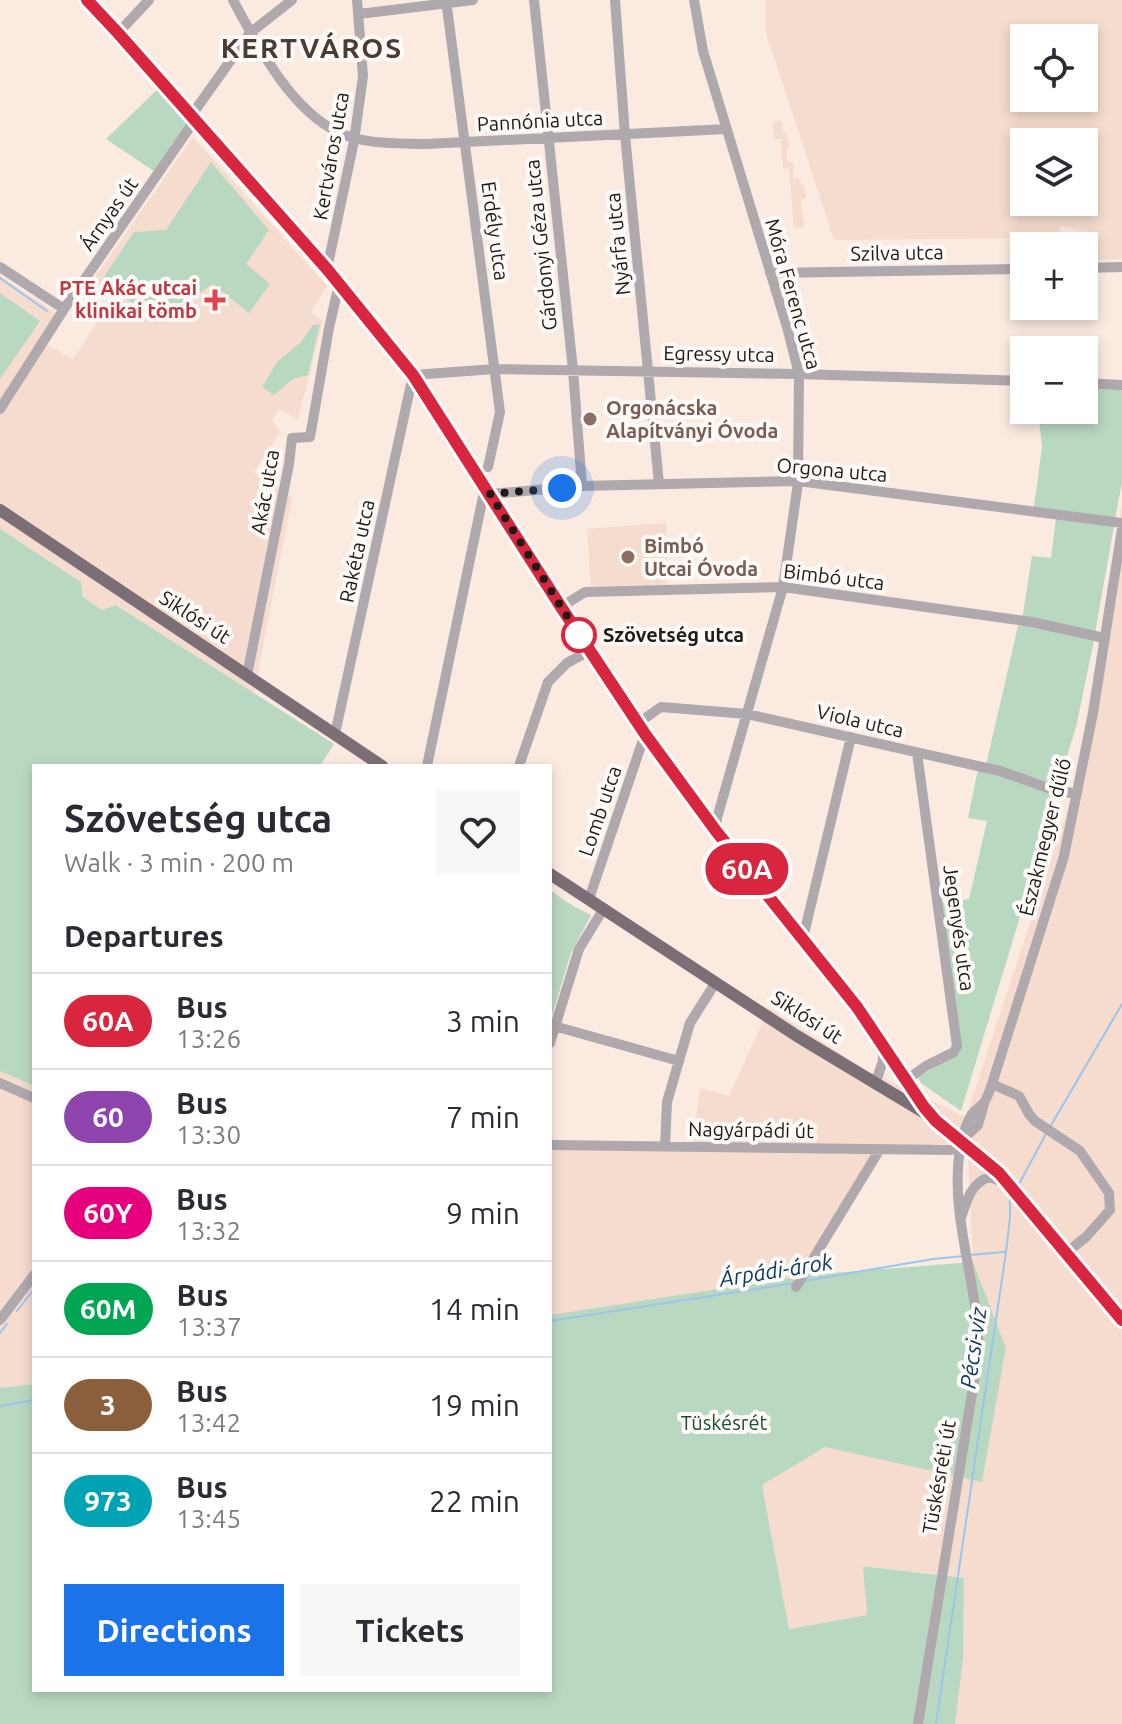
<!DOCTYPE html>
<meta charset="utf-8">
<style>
body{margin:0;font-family:Ubuntu,sans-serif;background:#f7f7f7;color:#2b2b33;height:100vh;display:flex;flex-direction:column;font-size:30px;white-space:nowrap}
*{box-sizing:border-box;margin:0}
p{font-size:26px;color:#7c7c81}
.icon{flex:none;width:44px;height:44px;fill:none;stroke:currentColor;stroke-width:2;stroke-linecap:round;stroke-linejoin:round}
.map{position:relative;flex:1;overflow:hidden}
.panel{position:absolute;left:32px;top:764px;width:520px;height:928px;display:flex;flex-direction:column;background:#fff;border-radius:0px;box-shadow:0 4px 12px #0003}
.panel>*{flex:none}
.badge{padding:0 16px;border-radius:26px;font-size:28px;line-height:52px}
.tools{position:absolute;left:1010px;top:24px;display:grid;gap:16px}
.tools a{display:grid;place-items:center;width:88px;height:88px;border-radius:0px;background:#fff;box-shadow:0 4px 12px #0003;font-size:40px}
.you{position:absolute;width:40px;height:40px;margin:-20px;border:6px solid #fff;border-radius:50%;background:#1a73e8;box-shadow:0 0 0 12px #1a73e833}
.map>.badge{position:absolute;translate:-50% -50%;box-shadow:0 0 0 4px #fff}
h2{padding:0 32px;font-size:30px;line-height:72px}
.round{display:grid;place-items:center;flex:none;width:84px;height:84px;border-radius:0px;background:#f7f7f7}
.overview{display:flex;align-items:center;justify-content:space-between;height:136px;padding:0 32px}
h1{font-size:38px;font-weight:700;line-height:60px}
.cta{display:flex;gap:16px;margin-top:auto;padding:16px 32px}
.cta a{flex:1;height:92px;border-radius:0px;background:#1a73e8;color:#fff;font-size:32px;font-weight:700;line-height:92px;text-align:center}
.cta a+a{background:#f7f7f7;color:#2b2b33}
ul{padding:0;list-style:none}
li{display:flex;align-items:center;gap:24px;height:96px;padding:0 32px;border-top:2px solid #e1e1e2}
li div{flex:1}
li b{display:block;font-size:30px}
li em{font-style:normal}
li .badge{min-width:88px;font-weight:700;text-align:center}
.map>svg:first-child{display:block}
</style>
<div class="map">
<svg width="1122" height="1724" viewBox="0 0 1122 1724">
<rect width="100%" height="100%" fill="#fbeae0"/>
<path fill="#f5dcce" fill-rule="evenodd" d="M766,0H1122V259L1093,260L1098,234L1061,226L1057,238L834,240L766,33ZM1084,38V98H1024V38ZM1084,142V202H1024V142Z
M782,121L783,132H786L787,139L788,140L789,149L786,150L787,162H793L794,178H799L800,184H804V189H806V198L801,199L804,227L794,228L789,169H783L781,139H774L773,122Z
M193,137L327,286L311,312L323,321L298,420L279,409L272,420L280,432L254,472L292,497L254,693L117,605L103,610L82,596L81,582L0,529V276L56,313L39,339L73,360L114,295L93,280Z
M1122,505V1724H955L963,1660L964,1577L864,1566L867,1615L789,1629L762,1485L825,1447L982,1481L1006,1348L973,1262L966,1118L946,1144L882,1147L807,1275L550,1315V1140L693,1144L700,1088L729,1096L769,1008L864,1069L966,1117L1074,790Z
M666,523L667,585L591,586L587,529Z
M0,1036L34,1059V1384L0,1388Z"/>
<path fill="#b9d8c2" d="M163,84L195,120L158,174L106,139Z
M211,162L269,230L246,264L270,284L249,313L213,284L158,321L101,281L134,232L166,230Z
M0,293L40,321L0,379Z
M320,324L308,375L293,379L274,395L262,387L277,362L301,342L313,325Z
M1084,386L1122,388V482L1115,519L1034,507L1042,447L1038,410H1084Z
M1056,518L1114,526L1095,633L1022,620L1032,556L1051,558Z
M0,529L81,582L82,596L102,610L116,605L334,744L320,766H34V1086L0,1071Z
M1018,626H1033L1094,641L1076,727L1058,785L986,765Z
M978,769L1055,793L1032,877L961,1111L921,1083L918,1077L960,1053V1039L942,903L969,899L987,821L968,818Z
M550,890L573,906L591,915L571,953L550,1022Z
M973,1262L1006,1348L982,1482L825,1447L762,1485L789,1629L867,1615L863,1566L964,1578L963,1660L955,1724H0V1388L34,1384V1690H550V1315L807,1275Z"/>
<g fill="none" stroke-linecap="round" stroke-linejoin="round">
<path stroke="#9ac6ec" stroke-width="2" d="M0,278L47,311
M1050,1127L1122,1004
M1018,1186L1047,1132
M970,1255L1004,1252
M804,1281L933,1259L964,1256
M17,1311L34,1289
M550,1321L794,1283
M0,1333L7,1324
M0,1406L34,1400
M936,1724L1006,1252L1010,1217V1201L1013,1195"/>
<path stroke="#afa8ac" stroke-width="10" d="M87,0L118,33L327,269L413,375L561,607L645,734L698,807L857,1007L930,1113
M233,0C257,45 291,111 340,133C366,145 399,143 426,144L727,129
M446,0L500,412L488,467
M534,0L573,370L582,486
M615,0L625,135L659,484
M694,0L703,51L787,327L799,374L798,483L783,587L717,818L716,831
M359,14L473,0
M118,33L149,0
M191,116L250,33L292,0
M0,267L64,309
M1084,268L1122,267
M327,269L354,141L363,76L357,0
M770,273L1024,269
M1084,383L1122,385
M0,409L64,309L195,120
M490,494L582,486L798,481L1122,523
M561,607L585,592L783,587L1032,622L1104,638
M247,675L289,464L292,438L310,437L329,328L339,284
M638,723L661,707L747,714L1000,771L1048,788L1076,794
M335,734L413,375L495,369L799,374L1024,381
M427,766L485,487
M519,766L548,682L567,663L589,651
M589,899L645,734
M803,938L851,737
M554,1026L679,1061
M550,1043L579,949L604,908
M906,1080L926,1066L954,1052L957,1046L917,753
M0,1083L34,1098
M875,1084L883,1061V1049
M992,1084L1019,1096L1029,1114L1035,1121L1080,1151L1109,1193L1110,1210L1086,1237L1066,1253
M965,1137L978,1125L984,1104
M550,1145L951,1150
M665,1147L667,1102L690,1023L716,982
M962,1215C967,1199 972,1182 990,1177L1006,1183
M796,1287L880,1149
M0,1320L34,1275
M918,1724L978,1357C981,1286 947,1216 961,1143C963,1134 967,1122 972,1114C976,1109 982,1106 985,1101C988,1096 990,1089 992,1084L1064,856L1093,713L1122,529"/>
<path stroke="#7b6e75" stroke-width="12" d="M0,510L382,766
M550,874L797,1036L925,1113L949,1130L985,1160L1010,1185L1122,1320"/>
</g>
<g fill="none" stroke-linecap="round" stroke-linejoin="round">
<g stroke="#fff" stroke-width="18">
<path id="line" d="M87,0L118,33L327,269L413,375L561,607L645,734L716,831L857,1007L924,1107L936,1121L999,1173L1122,1320"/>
</g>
<use href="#line" stroke="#d7263d" stroke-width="12"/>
<path stroke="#201a17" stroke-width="8" stroke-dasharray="0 14.4" d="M562,488L490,494L579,635"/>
</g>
<path fill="#e0444e" stroke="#fefaf8" stroke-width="3" d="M211 288h8v8h8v8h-8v8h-8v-8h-8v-8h8z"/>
<g fill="#8d6e63" stroke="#fefaf8" stroke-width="3">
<circle cx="590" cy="419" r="8"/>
<circle cx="628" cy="557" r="8"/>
</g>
<circle fill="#fff" stroke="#d7263d" stroke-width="4" cx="579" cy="635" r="16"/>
<g text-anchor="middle" stroke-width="8" stroke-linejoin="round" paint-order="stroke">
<g font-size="20" fill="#201a17" stroke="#fefaf8">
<text transform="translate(540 121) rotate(-3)" y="7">Pannónia utca</text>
<text transform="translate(331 156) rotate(-80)" y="7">Kertváros utca</text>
<text transform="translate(109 214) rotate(-55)" y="7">Árnyas út</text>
<text transform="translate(495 231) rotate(82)" y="7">Erdély utca</text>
<text transform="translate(618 244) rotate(-96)" y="7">Nyárfa utca</text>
<text transform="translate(541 245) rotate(-96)" y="7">Gárdonyi Géza utca</text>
<text transform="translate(897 253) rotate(-1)" y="7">Szilva utca</text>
<text transform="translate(793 294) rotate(74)" y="7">Móra Ferenc utca</text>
<text transform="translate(719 354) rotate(1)" y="7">Egressy utca</text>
<text transform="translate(832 470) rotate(5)" y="7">Orgona utca</text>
<text transform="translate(265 492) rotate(-80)" y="7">Akác utca</text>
<text transform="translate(357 551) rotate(-78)" y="7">Rakéta utca</text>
<text transform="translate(834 577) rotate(7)" y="7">Bimbó utca</text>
<text transform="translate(195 617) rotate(33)" y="7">Siklósi út</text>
<text transform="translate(860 721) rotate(13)" y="7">Viola utca</text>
<text transform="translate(600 811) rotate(-71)" y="7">Lomb utca</text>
<text transform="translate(1045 837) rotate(-76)" y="7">Északmegyer dűlő</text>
<text transform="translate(959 928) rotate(82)" y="7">Jegenyés utca</text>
<text transform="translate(807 1017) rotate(33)" y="7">Siklósi út</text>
<text transform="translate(751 1130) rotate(1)" y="7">Nagyárpádi út</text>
<text transform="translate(939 1477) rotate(-80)" y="7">Tüskésréti út</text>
</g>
<g font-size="20" font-weight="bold" fill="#be3a42" stroke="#fefaf8" text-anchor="end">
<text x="197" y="295">PTE Akác utcai<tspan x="197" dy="23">klinikai tömb</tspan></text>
</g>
<g font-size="20" font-weight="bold" fill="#785e54" stroke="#fefaf8" text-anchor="start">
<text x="606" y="415">Orgonácska<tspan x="606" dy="23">Alapítványi Óvoda</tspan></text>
<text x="644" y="553">Bimbó<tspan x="644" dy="23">Utcai Óvoda</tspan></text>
</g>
<g font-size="20" font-weight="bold" fill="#201a17" stroke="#fefaf8" text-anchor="start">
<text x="603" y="642">Szövetség utca</text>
</g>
<g font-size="20" fill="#185030" stroke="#fefaf8">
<text x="724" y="1430">Tüskésrét</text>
</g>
<g font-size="22" font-style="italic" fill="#0a3d61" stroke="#fefaf8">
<text transform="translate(776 1270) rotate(-9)" y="8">Árpádi-árok</text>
<text transform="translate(973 1348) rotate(-82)" y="8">Pécsi-víz</text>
</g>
<g font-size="28" font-weight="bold" letter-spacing="2" fill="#493c34" stroke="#fefaf8">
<text x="312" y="58">KERTVÁROS</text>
</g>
</g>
</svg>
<div class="tools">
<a><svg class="icon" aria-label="locate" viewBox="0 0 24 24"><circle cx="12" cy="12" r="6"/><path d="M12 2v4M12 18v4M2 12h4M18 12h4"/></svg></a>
<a><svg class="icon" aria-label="layers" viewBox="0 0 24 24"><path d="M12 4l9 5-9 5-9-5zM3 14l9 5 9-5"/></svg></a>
<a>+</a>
<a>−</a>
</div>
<div class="you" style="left:562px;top:488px"></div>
<b class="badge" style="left:747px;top:869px;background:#d7263d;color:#fff">60A</b>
<section class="panel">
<div class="overview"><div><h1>Szövetség utca</h1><p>Walk · 3 min · 200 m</p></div><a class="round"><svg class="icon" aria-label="heart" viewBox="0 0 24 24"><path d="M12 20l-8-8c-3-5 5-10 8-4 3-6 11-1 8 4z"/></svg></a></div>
<h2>Departures</h2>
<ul>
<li><span class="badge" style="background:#d7263d;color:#fff">60A</span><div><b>Bus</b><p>13:26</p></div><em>3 min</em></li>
<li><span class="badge" style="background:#8e44ad;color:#fff">60</span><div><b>Bus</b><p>13:30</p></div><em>7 min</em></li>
<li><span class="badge" style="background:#e6007e;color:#fff">60Y</span><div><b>Bus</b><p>13:32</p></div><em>9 min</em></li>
<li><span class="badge" style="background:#00a651;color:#fff">60M</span><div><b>Bus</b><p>13:37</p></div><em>14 min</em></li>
<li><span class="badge" style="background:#8b5e3c;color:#fff">3</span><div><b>Bus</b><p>13:42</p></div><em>19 min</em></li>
<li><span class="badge" style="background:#00a3b4;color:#fff">973</span><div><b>Bus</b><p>13:45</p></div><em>22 min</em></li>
</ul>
<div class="cta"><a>Directions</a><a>Tickets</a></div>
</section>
</div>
